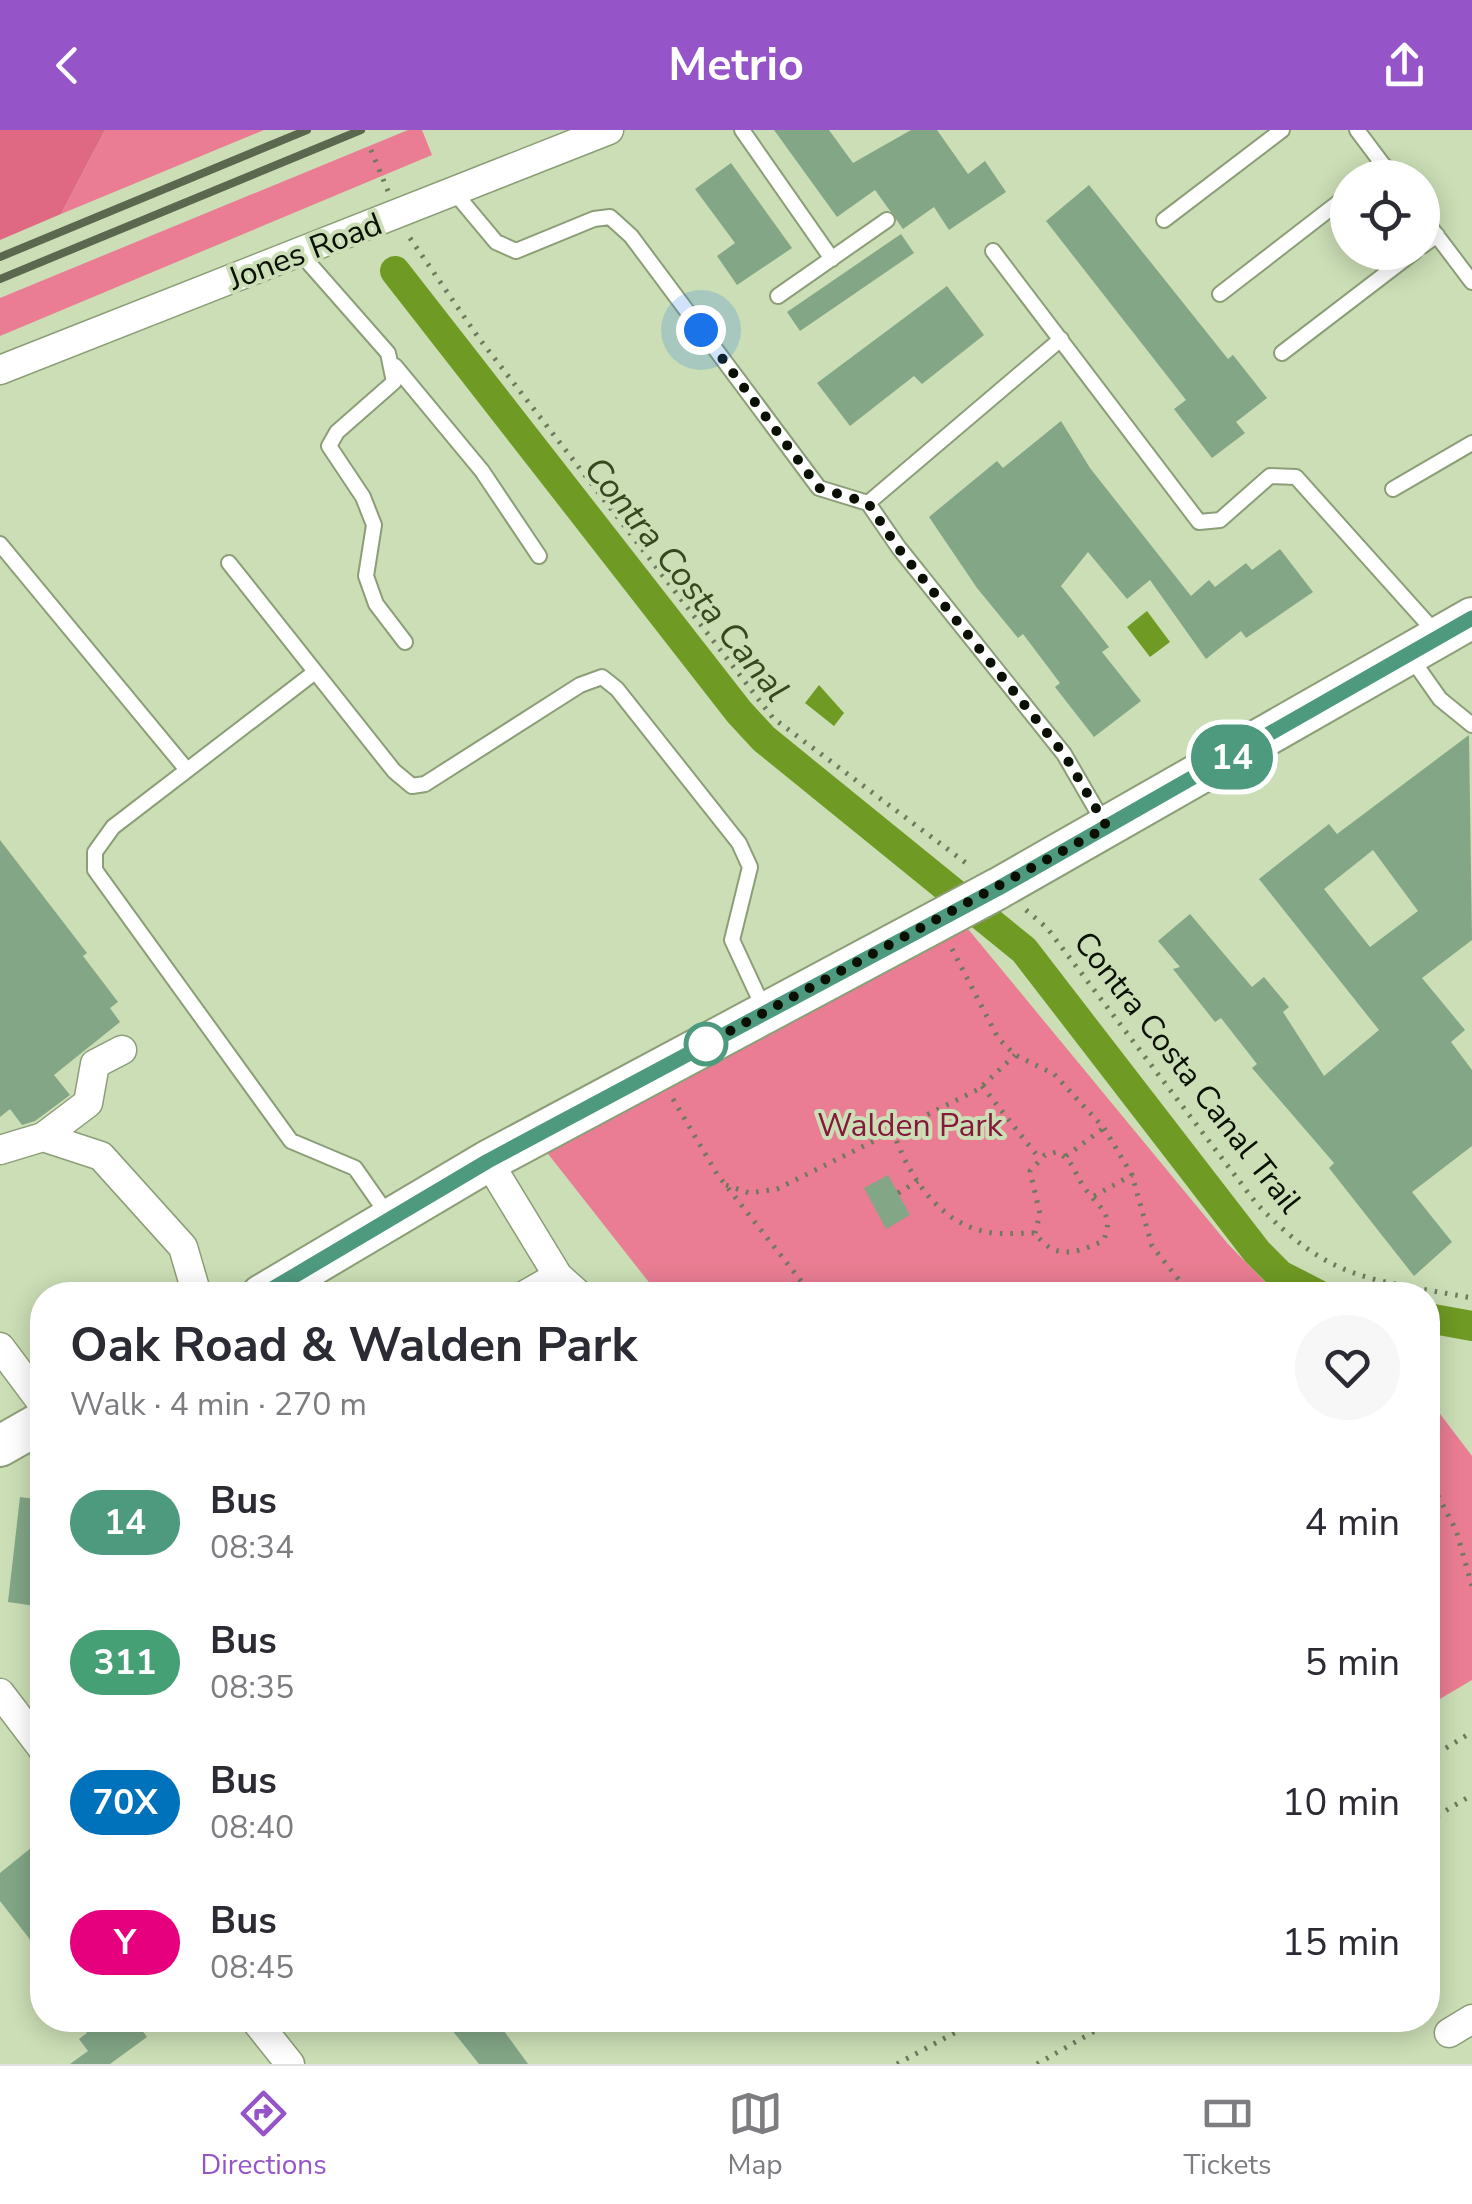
<!DOCTYPE html>
<meta charset="utf-8">
<style>
body{margin:0;font-family:"Nunito Sans",sans-serif;background:#f7f7f7;color:#2b2b33;height:100vh;display:flex;flex-direction:column;font-size:38px;white-space:nowrap}
*{box-sizing:border-box;margin:0}
p{font-size:32px;color:#7c7c81}
.icon{flex:none;width:55px;height:55px;fill:none;stroke:currentColor;stroke-width:2;stroke-linecap:round;stroke-linejoin:round}
.map{position:relative;flex:1;overflow:hidden}
.side{position:absolute;left:30px;top:1152px;width:1410px;height:750px;display:flex;flex-direction:column;background:#fff;border-radius:40px;box-shadow:0 5px 25px #0003}
.side>*{flex:none}
.badge{padding:0 20px;border-radius:32px;font-size:35px;line-height:65px}
.buttons{position:absolute;left:1330px;top:30px;display:grid;gap:20px}
.buttons a{display:grid;place-items:center;width:110px;height:110px;border-radius:50%;background:#fff;box-shadow:0 5px 25px #0003;font-size:50px}
.you{position:absolute;width:50px;height:50px;margin:-25px;border:8px solid #fff;border-radius:50%;background:#1a73e8;box-shadow:0 0 0 15px #1a73e833}
.map>.badge{position:absolute;translate:-50% -50%;box-shadow:0 0 0 5px #fff}
.round{display:grid;place-items:center;flex:none;width:105px;height:105px;border-radius:52px;background:#f7f7f7}
.headline{display:flex;align-items:center;justify-content:space-between;height:170px;padding:0 40px}
h1{font-size:48px;font-weight:700;line-height:75px}
ul{padding:0;list-style:none}
li{display:flex;align-items:center;gap:30px;height:140px;padding:0 40px}
li div{flex:1}
li b{display:block;font-size:38px}
li em{font-style:normal}
li .badge{min-width:110px;font-weight:700;text-align:center}
header{display:flex;justify-content:space-between;align-items:center;height:130px;padding:0 40px;background:#9654c9;color:#fff;font-size:45px;font-weight:700}
.menu{display:flex;justify-content:space-around;align-items:center;height:140px;border-top:2px solid #e1e1e2;background:#fff;font-size:28px;color:#7c7c81}
.menu a{display:grid;justify-items:center;gap:5px}
.menu .selected{color:#9654c9}
.map>svg:first-child{display:block}
</style>
<header><svg class="icon" aria-label="back" viewBox="0 0 24 24"><path d="M15 5l-7 7 7 7"/></svg>Metrio<svg class="icon" aria-label="share" viewBox="0 0 24 24"><path d="M12 15V3M7 8l5-5 5 5M5 13v7h14v-7"/></svg></header>
<div class="map">
<svg width="1472" height="1934" viewBox="0 0 1472 1934">
<rect width="100%" height="100%" fill="#cbdeb5"/>
<path fill="#ea7d93" d="M105,0H264L61,84Z
M408,0H422L432,25L0,206V168Z
M954,782L1228,1114L1278,1165H659L534,1006Z
M1428,1268L1472,1326V1550L1428,1576Z"/>
<path fill="#df6883" d="M0,0H105L61,84L0,110Z"/>
<path fill="#6f9a24" d="M1147,481L1170,512L1150,527L1127,497Z
M819,555L844,583L834,596L805,573Z"/>
<g fill="none" stroke-linecap="round" stroke-linejoin="round">
<path stroke="#6f9a24" stroke-width="30" d="M395,141L739,582L764,609L1024,820L1257,1122L1280,1145L1319,1165
M1428,1188L1472,1196"/>
</g>
<path fill="#83a687" fill-rule="evenodd" d="M774,0H829L853,33L911,0H937L968,44L985,31L1006,62L949,100L934,77L903,99L875,60L837,87Z
M731,33L792,118L737,155L717,126L735,113L695,59Z
M1089,55L1228,229L1233,225L1267,268L1236,292L1245,303L1212,328L1174,279L1186,270L1046,91Z
M901,104L914,123L800,201L787,182Z
M947,156L984,205L922,254L914,246L850,296L817,253Z
M1061,291L1090,338L1191,466L1209,450L1215,457L1246,433L1252,440L1280,419L1313,462L1246,508L1241,501L1206,529L1150,450L1127,469L1088,422L1061,456L1109,517L1102,522L1141,571L1094,607L1055,557L1060,553L1023,504L1018,508L977,458L929,387L997,331L1003,338Z
M1469,605L1472,810L1422,848L1465,900L1451,912L1472,940V1016L1412,1062L1452,1112L1414,1146L1329,1038L1334,1033L1252,938L1257,934L1221,888L1215,892L1173,839L1180,837L1158,811L1190,784L1252,857L1264,847L1289,877L1283,882L1324,946L1379,900L1259,749L1329,694L1337,704ZM1373,720L1418,781L1370,817L1324,759Z
M0,710L87,823L83,826L118,872L110,878L120,892L54,945L70,965L35,991L22,995L10,979L0,987Z
M888,1045L910,1085L886,1099L864,1058Z
M20,1367L42,1370V1477L8,1472Z
M42,1709V1825L0,1771V1743Z
M78,1890H135L147,1907L110,1934H70L88,1921L79,1909L87,1903Z
M444,1890H496L528,1934H479Z"/>
<g fill="none" stroke-linecap="round" stroke-linejoin="round">
<g stroke="#8c9e77" stroke-width="18">
<path id="lane" d="M742,0L832,129
M1357,0L1393,48
M1370,48L1385,36
M455,63L496,112L516,121L594,89L610,87L631,106L819,358L868,373L899,418L1064,624L1104,693
M1422,86L1472,152
M1164,90L1282,0
M1422,116L1437,105
M993,121L1199,392L1220,390L1270,346L1296,347L1435,502
M300,123L388,223L394,252L337,302L329,316L363,367L374,395L366,446L376,474L405,512
M1220,164L1348,65
M778,166L887,90
M1282,223L1414,122
M395,236L482,341L539,426
M1393,359L1472,313
M868,373L1061,209
M0,414L187,640
M229,433L394,641L412,656L425,654L580,555L602,547L617,559L739,713L750,737L732,810L765,881
M1409,525L1440,569L1472,595
M315,542L113,697L95,722V740L291,1011L355,1038L390,1088"/>
</g>
<g stroke="#8c9e77" stroke-width="31">
<path id="street" d="M0,240L609,0
M43,1007L88,973L95,934L122,920
M0,1020L43,1007L101,1026L183,1117L197,1165
M488,1031L558,1146L579,1165
M525,1165L558,1146
M0,1217L42,1273
M0,1563L42,1618
M255,1890L290,1934
M1449,1903L1472,1889"/>
</g>
<g stroke="#8c9e77" stroke-width="44">
<path id="secondary" d="M262,1165L488,1031L999,758L1472,488
M0,1316L42,1292"/>
</g>
<path stroke="#6d7a5e" stroke-width="5" stroke-dasharray="2.5 8" stroke-linecap="butt" d="M371,20L388,61
M410,108L478,207L773,588L970,736
M1026,780L1047,798L1256,1073C1331,1152 1370,1149 1472,1168
M952,819L998,908L1015,925L1054,944L1104,998L1132,1045L1152,1116L1191,1165
M982,956L1039,1028
M673,969L717,1044L812,1165
M893,1001C908,1045 938,1093 987,1102C1002,1105 1020,1103 1035,1103C1055,1131 1076,1123 1103,1111C1117,1082 1095,1076 1082,1054C1073,1039 1072,1029 1056,1022L1045,1025L1030,1041L1040,1084L1035,1103
M1066,1026L1104,998
M726,1055L749,1063L777,1059L979,959L1015,925
M898,1063L918,1051
M1094,1066L1132,1045
M1428,1347L1456,1400L1472,1456
M1428,1629L1472,1602
M1428,1691L1472,1665
M897,1934L978,1890
M1037,1934L1114,1890"/>
<use href="#lane" stroke="#fff" stroke-width="14"/>
<use href="#street" stroke="#fff" stroke-width="28"/>
<use href="#secondary" stroke="#fff" stroke-width="40"/>
<path stroke="#5b674e" stroke-width="8" d="M0,127L307,0
M0,149L361,0"/>
</g>
<g fill="none" stroke-linecap="round" stroke-linejoin="round">
<g stroke="#fff" stroke-width="22">
<path id="line" d="M262,1165L488,1031L999,758L1472,488"/>
</g>
<use href="#line" stroke="#4e9a7f" stroke-width="15"/>
<path stroke="#0a1003" stroke-width="10" stroke-dasharray="0 18" d="M701,200L819,358L868,373L898,418L1064,624L1107,697L706,914"/>
</g>
<circle fill="#fff" stroke="#4e9a7f" stroke-width="5" cx="706" cy="914" r="20"/>
<g text-anchor="middle" stroke-width="8" stroke-linejoin="round" paint-order="stroke">
<g font-size="32" fill="#0a1003" stroke="#cbdeb5">
<text transform="translate(305 121) rotate(-21)" y="11">Jones Road</text>
<text transform="translate(1188 942) rotate(52)" y="11">Contra Costa Canal Trail</text>
</g>
<g font-size="32" fill="#85193b" stroke="#cbdeb5">
<text x="910" y="1006">Walden Park</text>
</g>
<g font-size="35" font-style="italic" fill="#36481c" stroke="#cbdeb5">
<text transform="translate(687 449) rotate(51)" y="12">Contra Costa Canal</text>
</g>
</g>
</svg>
<div class="buttons">
<a><svg class="icon" aria-label="locate" viewBox="0 0 24 24"><circle cx="12" cy="12" r="6"/><path d="M12 2v4M12 18v4M2 12h4M18 12h4"/></svg></a>
</div>
<div class="you" style="left:701px;top:200px"></div>
<b class="badge" style="left:1232px;top:627px;background:#4e9a7f;color:#fff">14</b>
<section class="side">
<div class="headline"><div><h1>Oak Road &amp; Walden Park</h1><p>Walk · 4 min · 270 m</p></div><a class="round"><svg class="icon" aria-label="heart" viewBox="0 0 24 24"><path d="M12 20l-8-8c-3-5 5-10 8-4 3-6 11-1 8 4z"/></svg></a></div>
<ul>
<li><span class="badge" style="background:#4e9a7f;color:#fff">14</span><div><b>Bus</b><p>08:34</p></div><em>4 min</em></li>
<li><span class="badge" style="background:#46a076;color:#fff">311</span><div><b>Bus</b><p>08:35</p></div><em>5 min</em></li>
<li><span class="badge" style="background:#0072bc;color:#fff">70X</span><div><b>Bus</b><p>08:40</p></div><em>10 min</em></li>
<li><span class="badge" style="background:#e6007e;color:#fff">Y</span><div><b>Bus</b><p>08:45</p></div><em>15 min</em></li>
</ul>
</section>
</div>
<nav class="menu">
<a class="selected"><svg class="icon" aria-label="directions" viewBox="0 0 24 24"><path d="M12 3l9 9-9 9-9-9zM9 14v-3h6M13 9l2 2-2 2"/></svg>Directions</a>
<a><svg class="icon" aria-label="map" viewBox="0 0 24 24"><path d="M3 6l6-2 6 2 6-2v14l-6 2-6-2-6 2zM9 4v14M15 6v14"/></svg>Map</a>
<a><svg class="icon" aria-label="tickets" viewBox="0 0 24 24"><path d="M3 7h18v10H3zM15 7v10"/></svg>Tickets</a>
</nav>
